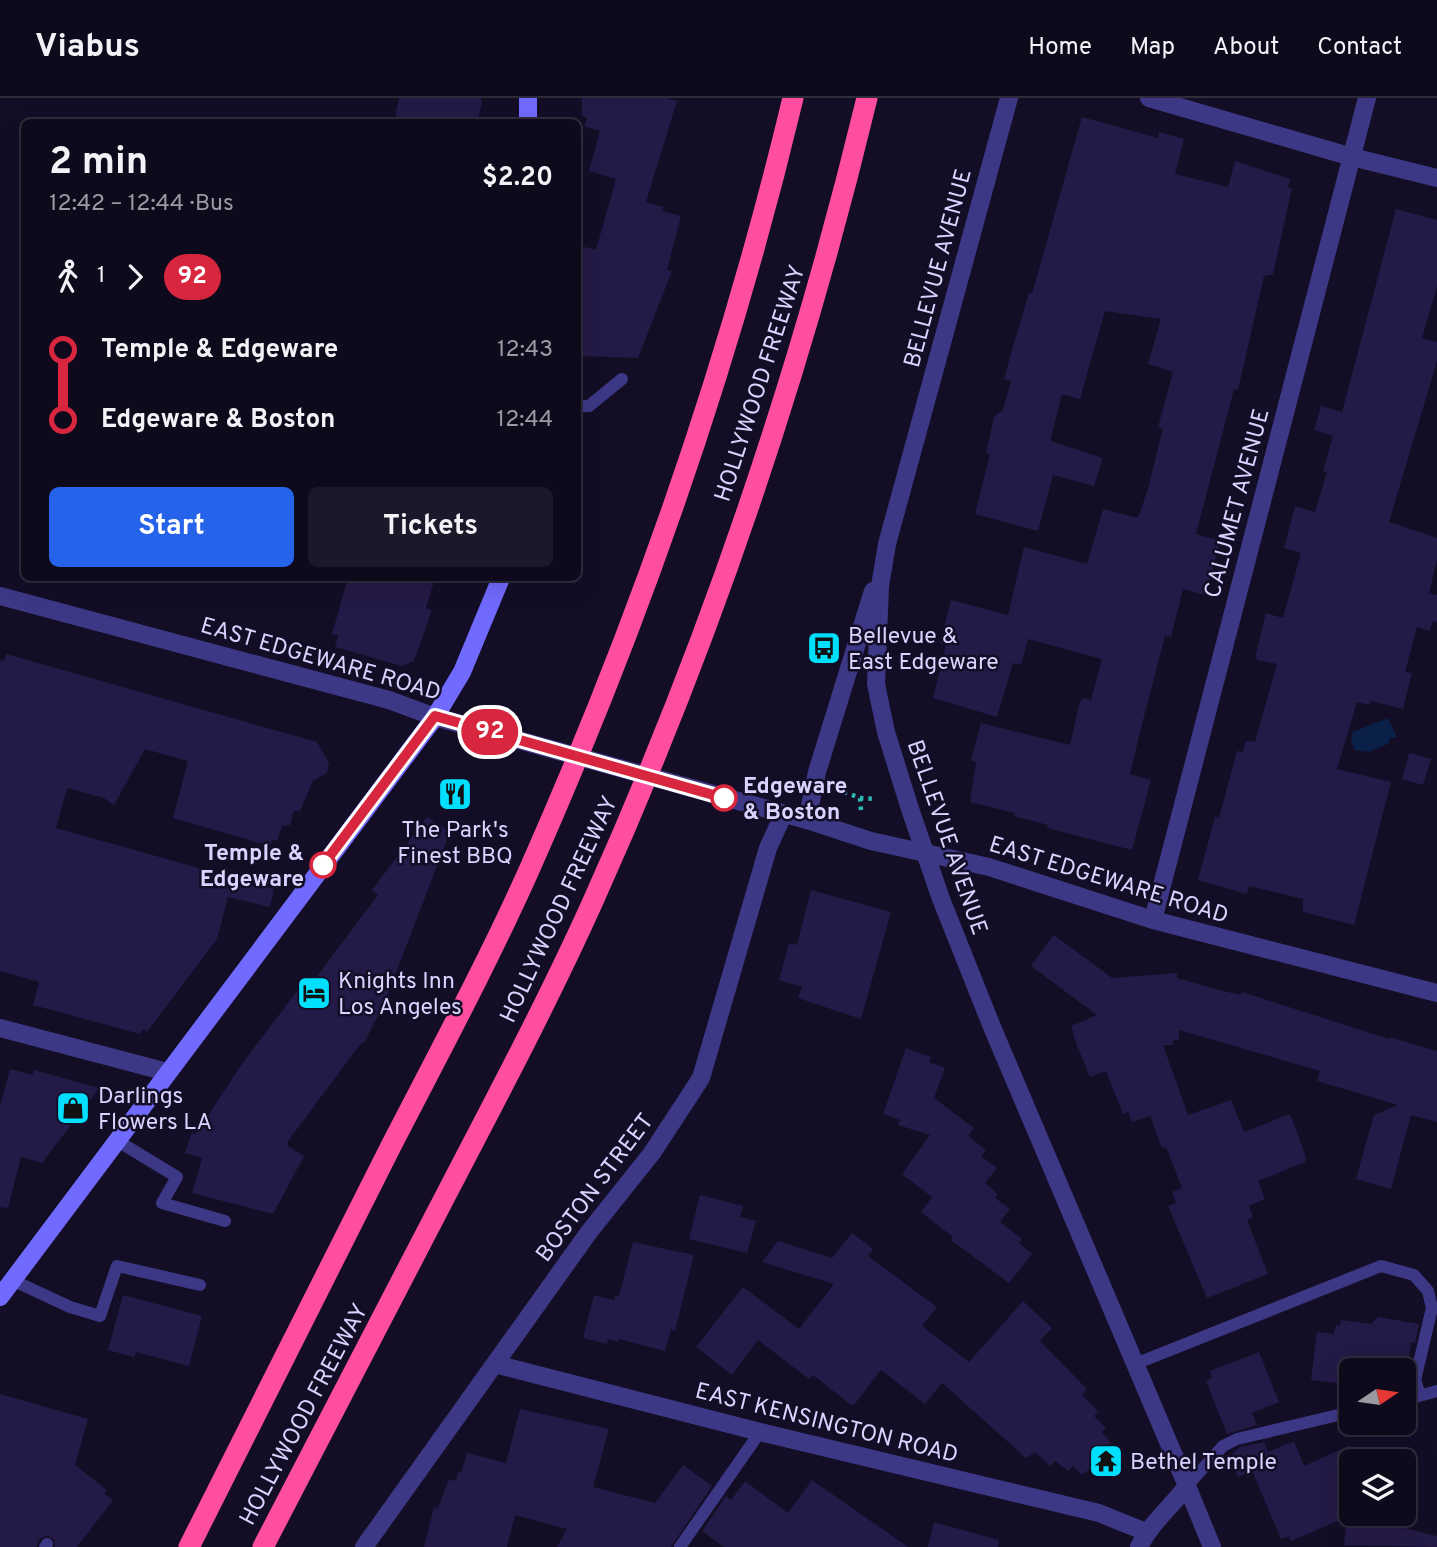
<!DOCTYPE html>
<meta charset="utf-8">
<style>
body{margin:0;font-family:Overpass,sans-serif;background:#1c1829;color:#f1f3f6;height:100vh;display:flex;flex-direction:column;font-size:26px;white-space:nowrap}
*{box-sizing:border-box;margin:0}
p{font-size:23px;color:#9b9aa3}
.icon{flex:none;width:38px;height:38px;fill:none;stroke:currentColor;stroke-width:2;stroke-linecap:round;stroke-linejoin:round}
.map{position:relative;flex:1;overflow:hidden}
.details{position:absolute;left:21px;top:21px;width:560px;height:462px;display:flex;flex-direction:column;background:#0e0a1c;border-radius:10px;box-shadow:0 7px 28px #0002,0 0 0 2px #2e2b3b}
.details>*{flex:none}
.badge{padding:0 14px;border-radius:23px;font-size:24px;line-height:46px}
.needle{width:46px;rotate:77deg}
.tools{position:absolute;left:1339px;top:1260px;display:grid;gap:14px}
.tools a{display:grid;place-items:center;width:77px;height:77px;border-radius:10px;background:#0e0a1c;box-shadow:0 7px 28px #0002,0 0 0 2px #2e2b3b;font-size:35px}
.map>.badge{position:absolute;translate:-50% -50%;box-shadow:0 0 0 4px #fff}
.legs{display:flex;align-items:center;gap:10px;height:77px;padding:0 28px;font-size:23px}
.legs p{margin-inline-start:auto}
.summary{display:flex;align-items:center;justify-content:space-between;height:119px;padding:0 28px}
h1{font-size:38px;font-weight:700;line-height:52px}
.primary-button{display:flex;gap:14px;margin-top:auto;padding:14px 28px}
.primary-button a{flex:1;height:80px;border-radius:10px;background:#2563eb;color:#fff;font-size:28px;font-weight:700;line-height:80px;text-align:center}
.primary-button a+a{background:#1c1829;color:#f1f3f6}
ul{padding:0 28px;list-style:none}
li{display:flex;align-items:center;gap:24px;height:70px;font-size:26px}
li i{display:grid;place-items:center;width:10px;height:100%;margin:0 9px;background:currentColor}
li i::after{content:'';width:18px;height:18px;margin:-9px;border:5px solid;border-radius:50%;background:#0e0a1c}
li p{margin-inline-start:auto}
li:first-child i{background:linear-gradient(#0000 50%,currentColor 0)}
li:last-child i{background:linear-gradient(currentColor 50%,#0000 0)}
header{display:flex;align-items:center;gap:42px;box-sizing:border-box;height:98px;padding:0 35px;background:#0e0a1c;border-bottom:2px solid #2e2b3b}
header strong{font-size:33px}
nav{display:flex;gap:38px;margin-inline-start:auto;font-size:24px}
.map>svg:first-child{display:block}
</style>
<header>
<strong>Viabus</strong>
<nav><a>Home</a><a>Map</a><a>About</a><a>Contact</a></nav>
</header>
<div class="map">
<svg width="1437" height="1449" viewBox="0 0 1437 1449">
<rect width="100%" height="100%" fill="#130e26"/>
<path fill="#0b2048" d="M1388,620L1397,639L1389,640L1390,645L1369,654L1355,652L1351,642L1353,634Z"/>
<path fill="#241a47" d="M399,0H481L482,5L477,24H394Z
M582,0H665L677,3L646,104L663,109L662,113L681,118L667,172L672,173L638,260L579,258L581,148L596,152L616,81L589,73L600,33L584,28L587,20L582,18Z
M1082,19L1158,40L1159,34L1184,41L1175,76L1228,89L1235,63L1290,81L1288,89L1292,90L1273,176L1264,178L1238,292L1234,291L1196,436L1220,443L1212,474L1205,497L1183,491L1171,539L1165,538L1141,630L1130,676L1151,682L1132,752L1047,730L1048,727L1014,718L1015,715L970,704L976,664L971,662L981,625L1070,647L1080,603L1084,600L1091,602L1102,561L1028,541L1021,567L1013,565L997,619L933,600L946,547L940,545L951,502L1008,517L1024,449L1087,466L1103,411L1138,420L1148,391L1163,330L1158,329L1173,274L1148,266L1161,221L1105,213L1080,301L1062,296L1050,343L1103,360L1094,388L1053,377L1038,433L975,416L990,356L986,355L994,319L1003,312L1011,283L1004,281L1012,252L1029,195L1032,196Z
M1396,111L1437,122V188L1422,240L1437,244V263L1389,424L1437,440V462L1429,495L1437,497V524L1433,523L1430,533L1417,529L1405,574L1412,575L1403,611L1371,603L1370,607L1357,604L1337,671L1391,684L1354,827L1303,814V801L1249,788L1247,796L1198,782L1215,719L1219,720L1237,653L1243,654L1246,643L1255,644L1277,566L1257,562L1256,556L1266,515L1283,520L1301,455L1284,450L1295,408L1315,414L1327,374L1323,373L1333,338L1314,332L1321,308L1342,314Z
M348,480H435L426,510L432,512L414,563L402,568L335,549L338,537L332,536Z
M6,556L317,644L329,665L327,675L313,683L300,713L294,712L290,727L282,728L277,743L272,742L270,748L173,720L188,663L145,651L114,707L104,700L67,690L56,730L274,791L270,809L228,799L217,841L147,934L143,931L140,936L33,907L39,884L0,873V562L4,563Z
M1409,655L1431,661L1423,687L1402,681Z
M427,719L450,734L384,906L364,945L362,944L288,1043V1048L304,1058L273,1116L192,1095L202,1060L185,1055L192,1034L196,1036L244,963L304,884L309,887L315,881L378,797L372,792Z
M811,792L891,814L861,921L798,900L802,889L779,882L789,845L797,847Z
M1054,837L1112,880L1177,875V880L1222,893L1242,897V894L1389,941V939L1437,953V1024L1411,1017L1391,1091L1356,1081L1374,1017L1398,1007L1317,983L1320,973L1179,932V942H1173V947H1163L1188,1017L1231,1002L1244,1034L1290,1016L1306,1059L1305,1064L1258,1083L1265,1101L1249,1108L1253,1119L1247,1122L1268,1176L1207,1200L1168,1108L1176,1105L1172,1094L1182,1090L1166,1049L1162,1050L1150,1018L1132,1024L1128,1014L1123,1016L1106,973L1090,979L1076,945L1071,928L1097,917L1031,868Z
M906,950L931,959L929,964L945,970L934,1000L974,1030L968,1038L986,1052L981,1058L997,1070L985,1085L998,1096L995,1100L1010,1111L1000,1124L1022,1141L1019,1145L1032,1156L1009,1185L951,1142L953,1139L921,1114L932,1099L902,1076L930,1037L898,1027L900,1022L883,1016Z
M10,971L33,977L34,972L99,990L42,1065L21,1059L8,1110L0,1109V1008Z
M700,1097L743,1108L740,1119L756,1123L747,1155L689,1141Z
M852,1135L873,1151L868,1158L937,1209L922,1228L969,1264L1023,1203L1052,1230L1040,1243L1087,1291L1082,1297L1098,1313L1094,1318L1106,1330L1102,1334L1111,1345L1091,1370L1082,1377L1073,1368L1068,1373L1055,1363L1050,1368L1035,1354L1026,1360L942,1285L925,1306L881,1272L854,1307H851L813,1277L809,1281L758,1242L732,1277L696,1249L743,1189L799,1231L834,1186L762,1164L778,1143L832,1160Z
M633,1144L694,1157L675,1233L671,1231L665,1253L619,1241L618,1244L608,1241L607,1246L583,1240L594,1197L614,1202L615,1197L619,1198Z
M123,1197L202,1218L189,1268L136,1254L134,1259L108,1252Z
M1378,1219L1419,1226L1415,1245L1411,1244L1407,1272H1351V1287L1311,1282L1317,1234L1334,1236L1336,1227L1340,1228L1341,1222L1371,1226Z
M1259,1254L1279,1304L1252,1315L1257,1327L1227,1336L1206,1283L1212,1280L1210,1273Z
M0,1296L88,1321L75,1367L107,1392L104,1396L113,1402L77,1449H55L54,1442L47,1437L40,1441L36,1449H0Z
M520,1311L609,1331L593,1389L655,1405L683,1367L712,1388L671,1449H557L567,1431L515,1417L507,1449H424L434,1409L438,1410L449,1381L456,1383L458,1374L461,1375L467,1355L506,1365Z
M1294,1343L1304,1368L1351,1347V1417L1437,1438V1449L1344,1447L1347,1419L1291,1443L1289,1438L1281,1441L1252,1373L1238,1379L1229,1359L1240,1349L1264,1344L1268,1354Z
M812,1382L908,1449H724L702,1433L726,1398L731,1402L745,1383L788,1415Z
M934,1424L999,1442L998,1449H928Z"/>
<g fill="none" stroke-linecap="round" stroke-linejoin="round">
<path stroke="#2cbab4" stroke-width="4.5" stroke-dasharray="3.5 5" stroke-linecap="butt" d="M836,691L860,700L876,701
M860,700L861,712"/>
<path stroke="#3d3886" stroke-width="12" d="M578,308H589L622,281
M116,1042L177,1079L162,1105L225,1123
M12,1182L70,1209L100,1218L117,1168L200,1187
M1135,1266L1381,1168L1414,1177L1428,1193L1432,1210L1415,1282L1420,1297
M1404,1302L1437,1293
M1187,1388L1223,1348L1237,1341L1351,1314
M45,1449L47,1446
M680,1449L760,1334"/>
<path stroke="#3d3886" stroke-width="18" d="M1149,0L1352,59L1437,80
M435,619L807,722L871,743L989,769L1153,822L1437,895
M1153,822L1367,0
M0,930L167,974
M495,1266L760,1334L1099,1415L1146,1434
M1187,1388L1212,1449
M364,1449L589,1134L652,1055L701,980L768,750L783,717"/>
<path stroke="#3d3886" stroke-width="18" d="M1009,0L887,446L880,488L876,586L886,634L910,711L941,801L992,929L1187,1388C1171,1409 1150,1426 1139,1449
M0,498L389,602L435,619
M807,722L817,674L873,493"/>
<path stroke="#716aff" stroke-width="18" d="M528,24V0
M0,1199L435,619L462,574L501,480"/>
<path stroke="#ff4ea0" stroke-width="21" d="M189,1449C257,1315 324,1180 392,1046C439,955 488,864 530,770C640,522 730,264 793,0
M263,1449C325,1330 387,1210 449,1091C499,995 550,899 594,801C710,543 801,274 867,0"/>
</g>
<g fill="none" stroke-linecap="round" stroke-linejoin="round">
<g stroke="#fff" stroke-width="16">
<path id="line-1" d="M323,767L435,618L724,700"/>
</g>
<use href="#line-1" stroke="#d7263d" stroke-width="10"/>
</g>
<defs>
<g id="bus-square" transform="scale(1.75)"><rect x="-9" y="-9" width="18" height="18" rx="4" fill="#00e0fe" stroke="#130e26"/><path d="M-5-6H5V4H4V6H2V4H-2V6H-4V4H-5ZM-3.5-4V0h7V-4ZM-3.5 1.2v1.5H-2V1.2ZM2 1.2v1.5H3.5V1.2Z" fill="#111"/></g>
<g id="restaurant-square" transform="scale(1.75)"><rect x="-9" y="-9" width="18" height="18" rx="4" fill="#00e0fe" stroke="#130e26"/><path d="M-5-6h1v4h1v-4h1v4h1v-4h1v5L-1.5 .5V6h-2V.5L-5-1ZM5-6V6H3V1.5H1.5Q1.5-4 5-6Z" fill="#111"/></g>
<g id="hotel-square" transform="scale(1.75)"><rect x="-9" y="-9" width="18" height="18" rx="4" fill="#00e0fe" stroke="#130e26"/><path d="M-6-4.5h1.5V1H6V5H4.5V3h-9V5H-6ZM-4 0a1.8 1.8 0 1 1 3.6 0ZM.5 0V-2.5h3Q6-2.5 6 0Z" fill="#111"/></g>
<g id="shop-square" transform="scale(1.75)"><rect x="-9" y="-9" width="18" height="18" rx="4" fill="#00e0fe" stroke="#130e26"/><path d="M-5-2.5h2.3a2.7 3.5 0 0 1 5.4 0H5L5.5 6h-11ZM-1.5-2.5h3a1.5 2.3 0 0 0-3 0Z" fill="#111"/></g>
<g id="temple-square" transform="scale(1.75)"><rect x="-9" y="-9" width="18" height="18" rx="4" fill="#00e0fe" stroke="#130e26"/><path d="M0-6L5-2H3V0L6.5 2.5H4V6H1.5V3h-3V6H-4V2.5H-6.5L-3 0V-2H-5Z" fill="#111"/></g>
</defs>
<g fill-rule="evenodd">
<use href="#bus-square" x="824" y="550"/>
<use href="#restaurant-square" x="455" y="696"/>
<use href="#hotel-square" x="314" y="895"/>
<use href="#shop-square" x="73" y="1010"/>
<use href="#temple-square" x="1106" y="1363"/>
</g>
<g fill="#fff" stroke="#d7263d" stroke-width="3.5">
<circle cx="724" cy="700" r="12"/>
<circle cx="323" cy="767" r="12"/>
</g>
<g text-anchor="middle" stroke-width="5" stroke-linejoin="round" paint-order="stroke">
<g font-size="23" fill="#d9d3ff" stroke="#130e26">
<text transform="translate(937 170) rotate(-75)" y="8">BELLEVUE AVENUE</text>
<text transform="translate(759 285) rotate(-72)" y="8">HOLLYWOOD FREEWAY</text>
<text transform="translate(1236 405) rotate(-75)" y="8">CALUMET AVENUE</text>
<text transform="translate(321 560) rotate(16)" y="8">EAST EDGEWARE ROAD</text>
<text transform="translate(948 739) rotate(71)" y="8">BELLEVUE AVENUE</text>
<text transform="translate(1109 781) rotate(17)" y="8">EAST EDGEWARE ROAD</text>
<text transform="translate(558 811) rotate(-65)" y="8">HOLLYWOOD FREEWAY</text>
<text transform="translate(594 1089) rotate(-53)" y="8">BOSTON STREET</text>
<text transform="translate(303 1316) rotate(-62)" y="8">HOLLYWOOD FREEWAY</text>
<text transform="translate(827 1324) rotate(14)" y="8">EAST KENSINGTON ROAD</text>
</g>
<g font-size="23" fill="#d9d3ff" stroke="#130e26" text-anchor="start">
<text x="848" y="545">Bellevue &amp;<tspan x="848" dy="26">East Edgeware</tspan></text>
<text x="455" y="739" text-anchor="middle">The Park's<tspan x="455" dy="26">Finest BBQ</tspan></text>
<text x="338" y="890">Knights Inn<tspan x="338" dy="26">Los Angeles</tspan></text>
<text x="98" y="1005">Darlings<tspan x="98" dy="26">Flowers LA</tspan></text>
<text x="1130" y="1371">Bethel Temple</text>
</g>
<g font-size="23" font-weight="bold" fill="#d9d3ff" stroke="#130e26" text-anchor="start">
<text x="743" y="695">Edgeware<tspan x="743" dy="26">&amp; Boston</tspan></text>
<text x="304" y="762" text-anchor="end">Temple &amp;<tspan x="304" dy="26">Edgeware</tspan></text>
</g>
</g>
</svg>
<div class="tools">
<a><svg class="needle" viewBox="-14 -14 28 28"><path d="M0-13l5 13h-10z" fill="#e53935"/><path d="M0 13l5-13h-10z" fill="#9b9aa3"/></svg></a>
<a><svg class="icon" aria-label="layers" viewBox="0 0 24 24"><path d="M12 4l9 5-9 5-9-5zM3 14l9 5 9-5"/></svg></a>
</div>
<b class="badge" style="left:490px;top:634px;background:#d7263d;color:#fff">92</b>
<section class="details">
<div class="summary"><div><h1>2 min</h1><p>12:42 – 12:44 · Bus</p></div><b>$2.20</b></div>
<div class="legs"><svg class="icon" aria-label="walk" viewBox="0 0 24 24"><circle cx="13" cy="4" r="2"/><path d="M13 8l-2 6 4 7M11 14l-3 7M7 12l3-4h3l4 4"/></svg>1<svg class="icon" aria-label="forward" viewBox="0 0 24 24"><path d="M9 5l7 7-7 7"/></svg><b class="badge" style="background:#d7263d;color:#fff">92</b></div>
<ul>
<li><i style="color:#d7263d"></i><b>Temple &amp; Edgeware</b><p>12:43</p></li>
<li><i style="color:#d7263d"></i><b>Edgeware &amp; Boston</b><p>12:44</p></li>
</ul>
<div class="primary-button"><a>Start</a><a>Tickets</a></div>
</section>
</div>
